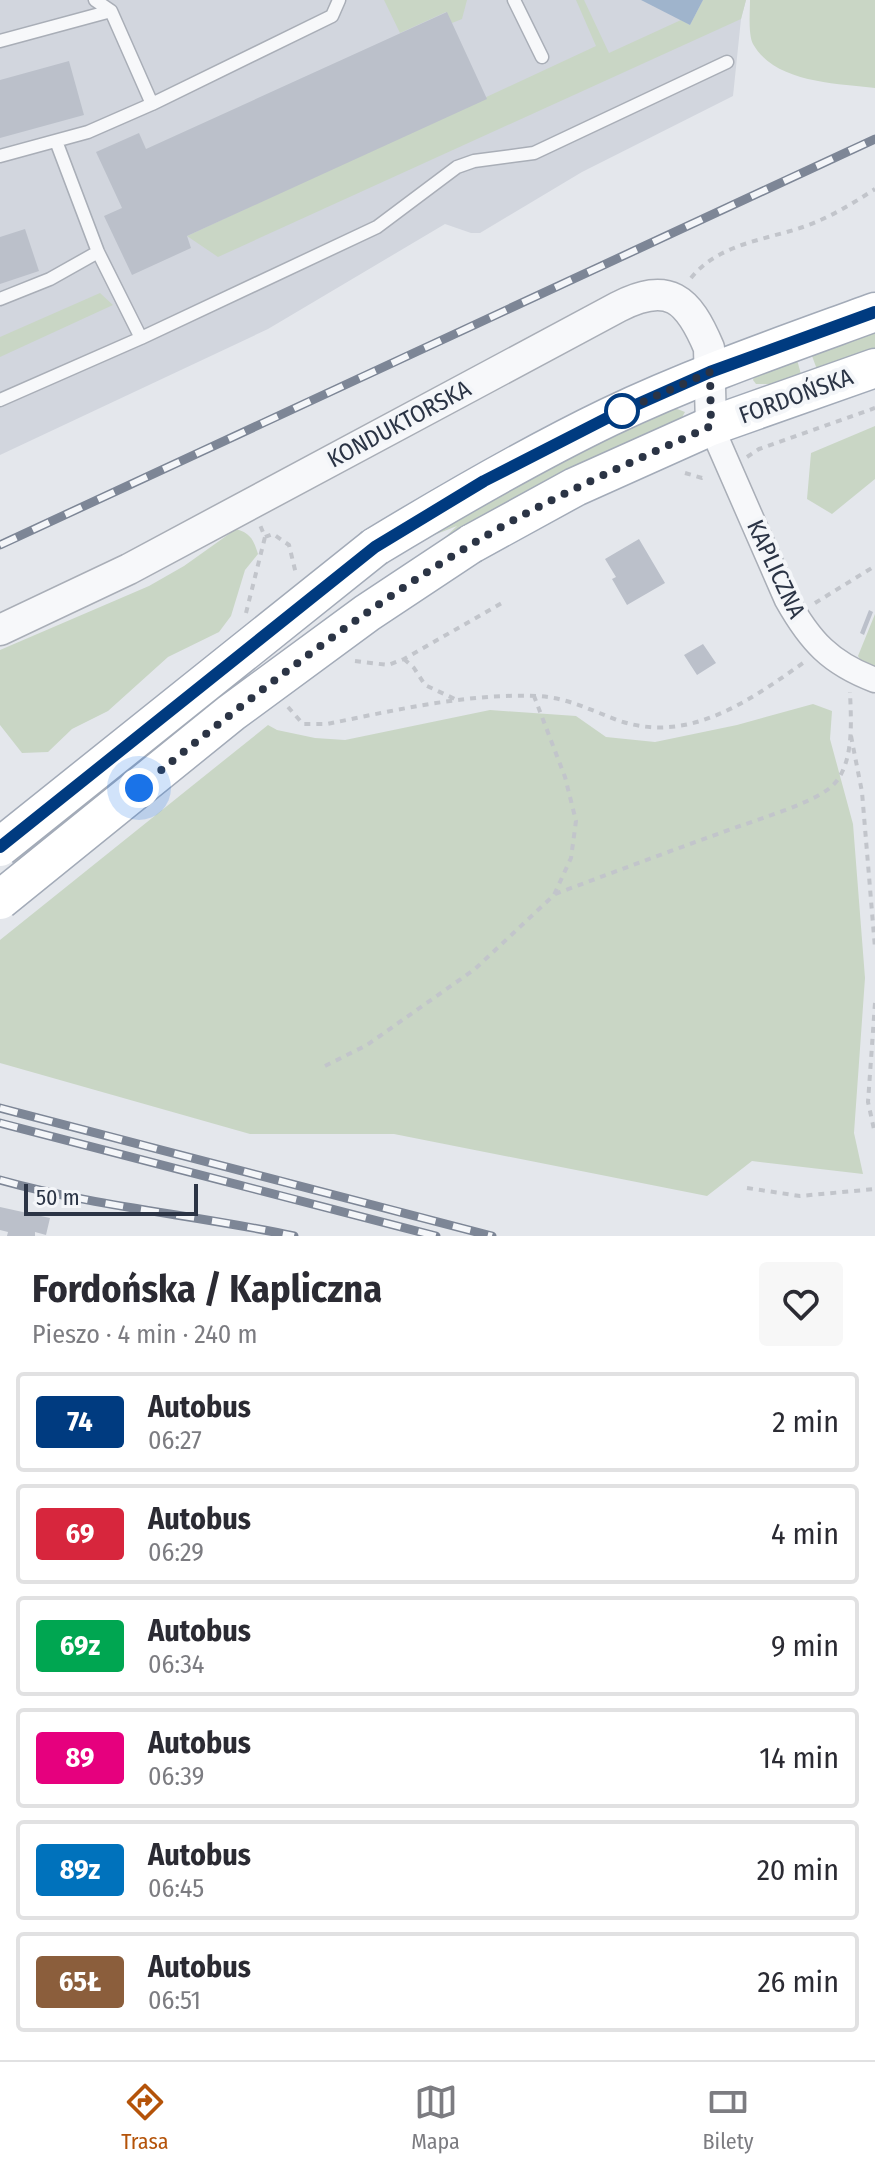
<!DOCTYPE html>
<html lang="pl">
<meta charset="utf-8">
<style>
body{margin:0;font-family:"Fira Sans Condensed",sans-serif;background:#f7f7f7;color:#2b2b33;height:100vh;display:flex;flex-direction:column;font-size:30px;white-space:nowrap}
*{box-sizing:border-box;margin:0}
p{font-size:26px;color:#7c7c81}
.icon{flex:none;width:44px;height:44px;fill:none;stroke:currentColor;stroke-width:2;stroke-linecap:round;stroke-linejoin:round}
.map{position:relative;height:1236px;overflow:hidden}
.panel{display:flex;flex-direction:column;background:#fff;flex:1}
.panel>*{flex:none}
.badge{padding:0 16px;border-radius:6px;font-size:28px;line-height:52px}
.scale{position:absolute;left:24px;bottom:20px;width:174px;box-sizing:border-box;padding-left:8px;border:4px solid #2b3445;border-top:0;font-size:22px;line-height:28px;white-space:nowrap;color:#2b3445;-webkit-text-stroke:6px #f4f6f9;paint-order:stroke}
.you{position:absolute;width:40px;height:40px;margin:-20px;border:6px solid #fff;border-radius:50%;background:#1a73e8;box-shadow:0 0 0 12px #1a73e833}
.map>.badge{position:absolute;translate:-50% -50%;box-shadow:0 0 0 4px #fff}
.round{display:grid;place-items:center;flex:none;width:84px;height:84px;border-radius:8px;background:#f7f7f7}
.summary{display:flex;align-items:center;justify-content:space-between;height:136px;padding:0 32px}
h1{font-size:38px;font-weight:700;line-height:60px}
ul{padding:0;list-style:none}
li{display:flex;align-items:center;gap:24px;height:100px;margin:0 16px 12px;padding:0 16px;border:4px solid #e1e1e2;border-radius:8px}
li div{flex:1}
li b{display:block;font-size:30px}
li em{font-style:normal}
li .badge{min-width:88px;font-weight:700;text-align:center}
.tab-bar{display:flex;justify-content:space-around;align-items:center;height:112px;border-top:2px solid #e1e1e2;background:#fff;font-size:22px;color:#7c7c81}
.tab-bar a{display:grid;justify-items:center;gap:4px}
.tab-bar .current{color:#b45309}
.map>svg:first-child{display:block}
</style>
<div class="map">
<svg width="875" height="1236" viewBox="0 0 875 1236">
<rect width="100%" height="100%" fill="#e4e7ec"/>
<path fill="#d2d6de" d="M0,0H746L741,19L733,96L582,172L480,233H471L445,224L268,329L0,455Z"/>
<path fill="#c9d6c5" d="M384,0H467L462,19L452,23L446,12L400,33Z
M576,0H584L609,53L681,20L690,25L703,0H746L741,19L218,257L187,236L596,46Z
M750,0H875V88C836,83 775,83 753,44C748,34 750,12 750,0Z
M100,293L113,305L0,357V337Z
M875,324V351L818,372L809,348Z
M796,356L802,378L775,384H756L753,380L755,374Z
M672,407L685,412L680,421L425,556L457,526L411,544L533,468Z
M875,426V479L832,514L807,499L811,453Z
M236,529C251,533 254,541 258,554L245,570L231,616L219,632L168,657L108,711L72,729L48,752L22,753L0,725V650L149,586L184,566Z
M875,614V670L864,666L858,656Z
M813,704L832,711L830,739L853,824L865,978L854,1133L863,1174L752,1161L707,1196L394,1134H250L0,1063V940L268,725L277,730L315,738L345,740L490,710L576,716L606,737L655,742L737,725Z"/>
<path fill="#9fb4cc" d="M641,0H703L690,25Z"/>
<path fill="#bbc0ca" d="M447,12L487,99L187,236L191,248L132,275L104,216L122,208L96,152L139,133L146,149Z
M69,61L84,115L0,138V80Z
M25,229L39,271L0,284V237Z
M639,539L665,583L627,605L612,579L616,577L605,559Z
M869,610L873,612L864,635L860,633Z
M703,644L716,663L697,675L684,655Z
M0,1207L50,1218L46,1235L35,1232V1236H7L8,1232L0,1230Z"/>
<g fill="none" stroke-linecap="round" stroke-linejoin="round">
<g stroke="#a9aeb7" stroke-width="15">
<path id="service" d="M514,0L542,57
M0,41L111,11
M152,104L332,16L339,0
M56,141L98,252L141,338L377,227L457,167L474,161L534,153L727,62
M0,156L88,132L152,104L111,11L95,0
M0,299L50,279L98,252
M0,400L141,338"/>
</g>
<g stroke="#a9aeb7" stroke-width="27">
<path id="minor" d="M711,426L787,600C810,641 830,663 875,680"/>
</g>
<g stroke="#a9aeb7" stroke-width="33">
<path id="tertiary" d="M0,630L129,569L618,307C669,281 688,298 709,348L711,426"/>
</g>
<g stroke="#a3abb8" stroke-width="41">
<path id="primary" d="M471,544L575,487L711,426L875,368
M375,547C451,501 528,456 609,417C695,376 785,345 875,312"/>
</g>
<path stroke="#c2c5cb" stroke-width="4" stroke-dasharray="6 6" stroke-linecap="butt" d="M691,278C718,244 765,240 803,227C829,218 852,204 875,189
M747,457L759,449L875,408
M685,473L702,478L707,476
M265,537L273,534L289,545L296,574
M815,603L875,566
M246,613L265,537L260,525
M404,659L414,668L425,685L457,700
M355,661L388,665L404,659L502,603
M288,707L303,724H327C396,710 468,693 538,696C569,698 592,711 620,721C689,744 749,701 803,663
M851,736L862,792L875,948
M555,894C617,871 678,848 740,826C765,817 812,803 831,787C855,766 851,720 850,692
M875,1003L868,1102L875,1134
M325,1066L367,1045L475,969L554,895L571,858L576,821L565,777L534,696
M747,1188L800,1196L875,1189"/>
<use href="#service" stroke="#f7f8fa" stroke-width="12"/>
<use href="#minor" stroke="#f7f8fa" stroke-width="24"/>
<use href="#tertiary" stroke="#f7f8fa" stroke-width="30"/>
<use href="#primary" stroke="#fff" stroke-width="38"/>
<g stroke="#7d8696" stroke-width="9">
<path id="rail" d="M0,545L875,139
M0,1108L492,1236
M0,1123L436,1236
M0,1180C97,1207 196,1215 294,1236"/>
</g>
<use href="#rail" stroke="#f4f6f9" stroke-width="6" stroke-dasharray="18" stroke-linecap="butt"/>
<g stroke="#a3abb8" stroke-width="41" stroke-linecap="butt">
<path id="primary-bridge" d="M0,847L375,547
M0,900L231,713L367,613L471,544"/>
</g>
<use href="#primary-bridge" stroke="#fff" stroke-width="38"/>
</g>
<g fill="none" stroke-linecap="round" stroke-linejoin="round">
<g stroke="#fff" stroke-width="18">
<path id="line" d="M0,847L375,547L484,481L611,416L710,372L875,312"/>
</g>
<use href="#line" stroke="#003b80" stroke-width="12"/>
<path stroke="#2b3445" stroke-width="8" stroke-dasharray="0 14.4" d="M139,788C245,702 354,615 472,544C548,498 630,463 711,426L710,372L622,411"/>
</g>
<circle fill="#fff" stroke="#003b80" stroke-width="4" cx="622" cy="411" r="16"/>
<g text-anchor="middle" stroke-width="8" stroke-linejoin="round" paint-order="stroke">
<g font-size="24" fill="#2b3445" stroke="#f4f6f9">
<text transform="translate(796 396) rotate(-20)" y="8">FORDOŃSKA</text>
<text transform="translate(399 424) rotate(-28)" y="8">KONDUKTORSKA</text>
<text transform="translate(776 569) rotate(65)" y="8">KAPLICZNA</text>
</g>
</g>
</svg>
<div class="scale">50 m</div>
<div class="you" style="left:139px;top:788px"></div>
</div>
<section class="panel">
<div class="summary"><div><h1>Fordońska / Kapliczna</h1><p>Pieszo · 4 min · 240 m</p></div><a class="round"><svg class="icon" aria-label="heart" viewBox="0 0 24 24"><path d="M12 20l-8-8c-3-5 5-10 8-4 3-6 11-1 8 4z"/></svg></a></div>
<ul>
<li><span class="badge" style="background:#003b80;color:#fff">74</span><div><b>Autobus</b><p>06:27</p></div><em>2 min</em></li>
<li><span class="badge" style="background:#d7263d;color:#fff">69</span><div><b>Autobus</b><p>06:29</p></div><em>4 min</em></li>
<li><span class="badge" style="background:#00a651;color:#fff">69z</span><div><b>Autobus</b><p>06:34</p></div><em>9 min</em></li>
<li><span class="badge" style="background:#e6007e;color:#fff">89</span><div><b>Autobus</b><p>06:39</p></div><em>14 min</em></li>
<li><span class="badge" style="background:#0072bc;color:#fff">89z</span><div><b>Autobus</b><p>06:45</p></div><em>20 min</em></li>
<li><span class="badge" style="background:#8b5e3c;color:#fff">65Ł</span><div><b>Autobus</b><p>06:51</p></div><em>26 min</em></li>
</ul>
</section>
<nav class="tab-bar">
<a class="current"><svg class="icon" aria-label="directions" viewBox="0 0 24 24"><path d="M12 3l9 9-9 9-9-9zM9 14v-3h6M13 9l2 2-2 2"/></svg>Trasa</a>
<a><svg class="icon" aria-label="map" viewBox="0 0 24 24"><path d="M3 6l6-2 6 2 6-2v14l-6 2-6-2-6 2zM9 4v14M15 6v14"/></svg>Mapa</a>
<a><svg class="icon" aria-label="tickets" viewBox="0 0 24 24"><path d="M3 7h18v10H3zM15 7v10"/></svg>Bilety</a>
</nav>
